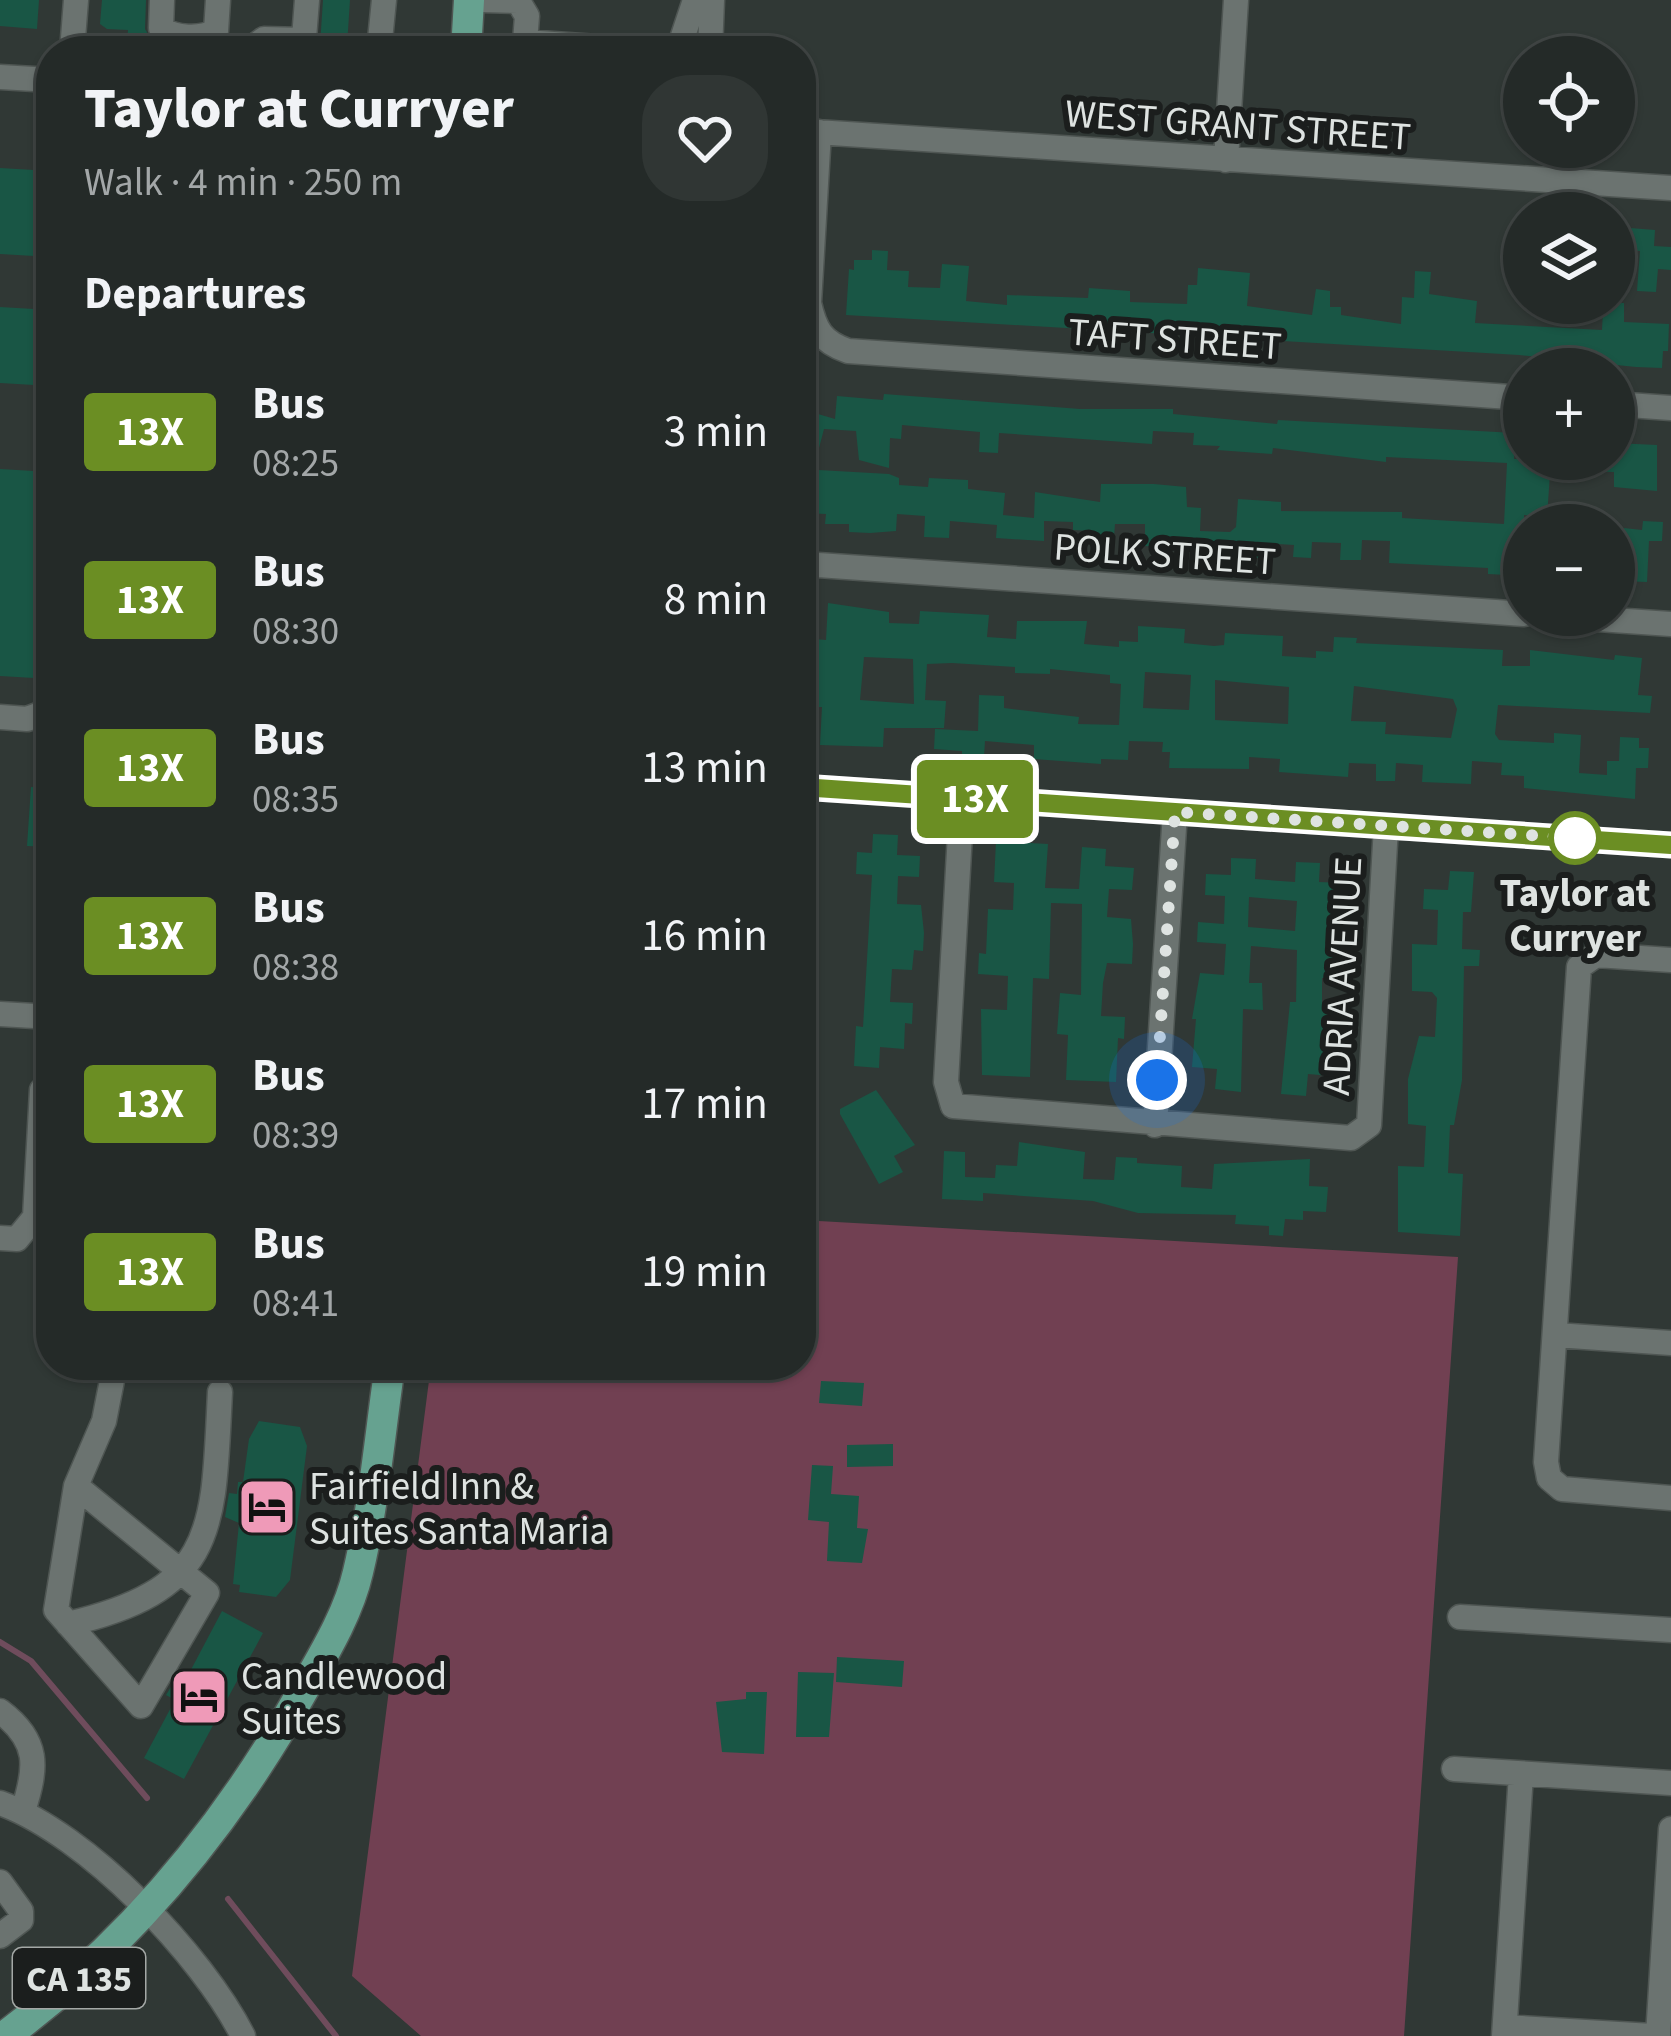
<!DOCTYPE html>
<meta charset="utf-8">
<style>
body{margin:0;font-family:"Source Sans 3",sans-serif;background:#303634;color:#f1f3f6;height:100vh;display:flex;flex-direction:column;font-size:45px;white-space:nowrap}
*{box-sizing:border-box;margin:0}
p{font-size:39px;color:#a3a7a8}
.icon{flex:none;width:66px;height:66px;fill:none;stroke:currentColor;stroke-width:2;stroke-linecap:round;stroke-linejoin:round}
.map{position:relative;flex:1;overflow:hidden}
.drawer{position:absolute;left:36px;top:36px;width:780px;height:1344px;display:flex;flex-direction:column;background:#242a28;border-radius:48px;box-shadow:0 3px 9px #0004,0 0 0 3px #414645}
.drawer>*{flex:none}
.badge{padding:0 24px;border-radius:9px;font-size:42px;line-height:78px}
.fabs{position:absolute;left:1503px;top:36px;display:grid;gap:24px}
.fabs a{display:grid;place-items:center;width:132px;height:132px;border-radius:50%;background:#242a28;box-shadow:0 3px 9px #0004,0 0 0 3px #414645;font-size:60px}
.you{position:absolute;width:60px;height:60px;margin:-30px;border:9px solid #fff;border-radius:50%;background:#1a73e8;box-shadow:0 0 0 18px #1a73e833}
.map>.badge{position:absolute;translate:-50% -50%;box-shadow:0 0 0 6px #fff}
h2{padding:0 48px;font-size:45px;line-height:108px}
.round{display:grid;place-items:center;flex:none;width:126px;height:126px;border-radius:48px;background:#303634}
.head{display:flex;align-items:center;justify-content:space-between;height:204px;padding:0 48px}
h1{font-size:57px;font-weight:800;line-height:90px}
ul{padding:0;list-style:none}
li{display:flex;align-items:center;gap:36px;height:168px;padding:0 48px}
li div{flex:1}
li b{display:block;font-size:45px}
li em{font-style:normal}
li .badge{min-width:132px;font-weight:700;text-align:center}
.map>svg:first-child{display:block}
</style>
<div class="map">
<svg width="1671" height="2036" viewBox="0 0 1671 2036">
<rect width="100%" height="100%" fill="#303835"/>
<path fill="#714052" d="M801,1220L1458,1257L1404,2036H421L352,1976L431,1365H801Z"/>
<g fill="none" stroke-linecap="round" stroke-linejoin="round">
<path stroke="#6f4c5c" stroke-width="6" d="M0,1642L31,1661L147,1798
M228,1899L336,2036"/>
</g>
<path fill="#195645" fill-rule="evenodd" d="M0,0H39L37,29L0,26Z
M102,0H146L145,29L153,42L127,41L128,30L107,29L100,24Z
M323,0H350L347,46L320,45Z
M0,168L51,171V257L0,254Z
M1630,228L1655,230L1654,246L1671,247V270L1658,269L1656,292L1637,291L1640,251L1628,250Z
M872,250L888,251L887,270L909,271L908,287L940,288L942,264L969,266L966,301L1007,305V295L1088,298L1089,288L1130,291V302L1187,304L1188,285H1197L1198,268L1250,273L1247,306L1312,315L1316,289L1330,291V307H1341V315L1401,324L1402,297L1414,298L1415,271L1431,272L1429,294L1477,301L1475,323L1602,330L1603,310H1610V303H1624V322L1669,324L1668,351H1663L1662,368L1636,367L1519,355L846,315L849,269L854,270V260H872Z
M0,307L51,310V386L0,383Z
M884,394L1080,409H1173V414L1277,424L1278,420L1515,433L1514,459H1566L1565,475L1550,474L1547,517L1524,515V554H1508L1507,575L1488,574V568L1389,563L1390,541L1362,540L1361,560H1340L1341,543L1312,542L1311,558L1293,557L1294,545L1261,543L1260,558L1145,546V524H1115L1113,549L1093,548L1094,531L1073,530V522L1044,521V541L996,538L997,525L950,521L949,538L924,537L925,516L897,514L896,531L870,533L849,532V524H825L826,514L801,513V469L889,474L899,478V485L928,487L929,478L968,480V489L1005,493L1003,515L1034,518L1035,492L1100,502L1101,484H1154L1186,487L1187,507L1201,508L1200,531L1230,532L1236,527L1238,499L1281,502V511L1402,512V518L1504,524L1507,463L1386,457V462L1273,448L1272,454L1217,450L1220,446L1193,445L1194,433L1153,431L1152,444L999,433L998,453L979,452L980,432L902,425L901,439L890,438L889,468L859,460L856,431L824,429L819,448L801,443V409L835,419L837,396L883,400Z
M1614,443L1657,445V491L1614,487V472L1579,471V459H1614Z
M0,469L51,472V679L0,676Z
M1643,521L1663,522L1662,541H1649L1647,582L1621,581L1624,528L1642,530Z
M828,603L889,612V623L919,624L920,611L989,615L987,637L1016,639L1017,621H1087L1084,644L1119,647V641L1138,642V626L1185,629L1184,643L1214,646L1224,645L1225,633L1283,636L1282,656L1316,658V651L1333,652L1334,637L1357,638L1356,643L1503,650L1502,666H1530V650L1614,660L1615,655L1642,658L1638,695L1652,696L1650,713L1498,705L1495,734L1499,740L1554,743V733L1581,735L1579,773L1607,775V761H1619L1620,737L1639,738V748H1649L1648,768H1636L1635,799L1524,788V776L1501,775L1502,763L1472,761L1471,784L1422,782L1423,765L1396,763L1395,781H1376V764L1349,763L1348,777L1279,772L1280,759L1249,757V769L1169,768L1170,752H1162L1163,742L1129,741L1128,760L1101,759V764L1034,759V745L985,741L984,757L962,756V751L934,749L935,729L978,731L979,695L1004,696V708L1079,717L1078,724L1119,725L1121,684L1110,683V675L1050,669V674L1015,673V667L952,663L927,664L925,700L946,701L944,728H884L883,747L820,745L822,707H811L812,662L814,639L826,640ZM864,657L913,659L914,704L860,700ZM1145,672L1191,675L1189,710L1143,708ZM1215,680L1289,687L1288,724L1215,720ZM1354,686L1453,699L1457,709L1451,738L1385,734L1386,722L1351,721Z
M31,787L51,788V847L27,846Z
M873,834L898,835L897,855L920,856L919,877L898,876L897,904L921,905L924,933L923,951L914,950L912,970L892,969L890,1002L913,1003L912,1024L905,1023L904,1049L880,1047L879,1068L854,1066L856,1026L863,1027L872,875L856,874L857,852L872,853Z
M996,841L1048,844L1045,888L1079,889L1082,847L1106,849L1105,866L1134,868L1132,890L1109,889L1107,917L1131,919L1133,944L1132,964L1107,963L1103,983L1101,1016L1125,1017L1124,1039L1118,1038L1116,1082L1066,1080L1068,1035L1057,1034L1060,993L1081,995L1082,904L1051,903L1049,979L1033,978L1030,1077L982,1075L981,1009L1007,1010L1008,976L978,974L979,953L986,954L988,909L1013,910L1014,883L994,882Z
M1231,858L1256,859L1255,879L1295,882L1296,862L1320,863L1319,882L1344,883L1341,932L1348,978H1322V1007L1338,1009L1332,1076L1308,1074L1306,1096L1281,1094L1290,1002H1296L1297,950L1251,946L1249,983H1262L1263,1010L1243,1009L1241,1092L1215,1089L1217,1069L1192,1067L1196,1019H1192L1200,973L1224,975L1226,944L1197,942L1198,922L1224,924L1225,896L1205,895L1206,874L1231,875ZM1249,897L1297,901L1295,931L1248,927Z
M1450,871L1474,872L1471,912H1463L1462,949L1480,950L1479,966H1464L1462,1080L1454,1125H1450L1448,1173L1463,1174L1460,1236L1398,1232V1166L1424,1167L1426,1126L1408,1124V1079L1419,1036L1435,1037L1437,998L1432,992L1412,991V944L1437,945L1438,910L1423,909L1424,889L1448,890Z
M876,1090L915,1145L894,1156L903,1172L879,1184L840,1114V1109Z
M1019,1142L1085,1152L1083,1179L1114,1180L1116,1157L1137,1158V1163L1182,1166L1181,1187L1212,1189L1214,1164L1310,1159L1309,1186L1328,1187L1326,1212L1303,1211V1220L1285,1219L1283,1236L1269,1235V1226L1235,1224L1236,1215L1138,1213L1093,1201L983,1193V1201L942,1199L944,1151L965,1152V1177L995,1178L996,1165L1017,1166Z
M821,1381L864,1383L862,1406L819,1403Z
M259,1421L300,1427L307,1446L290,1580L276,1597L239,1592L240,1585L233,1584L239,1523L225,1517L229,1493L237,1494L238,1482H243L249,1439Z
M893,1444V1466L847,1467V1445Z
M812,1465L833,1466L831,1494L859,1496L857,1528L868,1529L862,1563L827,1561L829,1522L808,1520Z
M222,1611L263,1633L184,1779L144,1758L175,1700L166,1695L177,1677L185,1681Z
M837,1657L904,1661L902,1687L836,1682Z
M798,1672L834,1673L829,1737H796Z
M746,1692H767L764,1754L722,1752L716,1702L746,1699Z"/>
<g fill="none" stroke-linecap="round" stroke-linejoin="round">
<g stroke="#4f5653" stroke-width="27">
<path id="minor" d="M162,0L161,28C174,39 202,39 216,31L218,0
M482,0L518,1L527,16L525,42L654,51
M72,51L76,0
M248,51L264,39L304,40
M303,51L307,0
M366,51L380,40L384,0
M678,51L695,0
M710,51L712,0
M0,77L51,80
M801,131L1671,188
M819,132L809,303C815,330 822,342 848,351L1524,398
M1226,160L1236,0
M1614,404L1671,408
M801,570L818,565L1524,614
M1540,615L1671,624
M0,717L27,719L51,710
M801,787L1671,845
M962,798L946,1082L953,1106L1351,1138L1369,1125L1386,826
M1671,960L1596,955L1579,967L1546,1462L1549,1478L1562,1489L1671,1498
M0,1014L51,1017
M1155,1125L1175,812
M0,1238L17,1239L35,1217L42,1090L51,1082
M1556,1335L1671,1343
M76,1486L207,1593L141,1706L56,1610L76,1486L104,1421L115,1365
M1460,1617L1671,1630
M68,1624C219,1589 213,1528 220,1392
M0,1711C40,1741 37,1767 23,1811
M1454,1769L1671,1783
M0,1803C87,1834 202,1955 243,2036
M0,1882L21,1911V1920L0,1936
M1505,2027L1652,2036
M1504,2036L1521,1774
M1658,2036L1671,1829"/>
</g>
<g stroke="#4f5653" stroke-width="33">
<path id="major" d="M466,51L469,0
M5,2036C130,1944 229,1823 305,1687C325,1652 349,1612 358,1572C374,1505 380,1433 390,1365"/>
</g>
<use href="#minor" stroke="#6b7370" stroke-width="24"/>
<use href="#major" stroke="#66a290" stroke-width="30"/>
</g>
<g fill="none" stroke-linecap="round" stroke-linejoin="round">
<g stroke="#fff" stroke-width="27">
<path id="line" d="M801,787L1671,845"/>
</g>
<use href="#line" stroke="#6b8e23" stroke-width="18"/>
<path stroke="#dee3e1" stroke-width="12" stroke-dasharray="0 21.6" d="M1157,1080L1175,812L1575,838"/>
</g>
<defs>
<g id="hotel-square" transform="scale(3)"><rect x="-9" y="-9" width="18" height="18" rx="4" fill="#ef9ab8" stroke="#1b1e1d"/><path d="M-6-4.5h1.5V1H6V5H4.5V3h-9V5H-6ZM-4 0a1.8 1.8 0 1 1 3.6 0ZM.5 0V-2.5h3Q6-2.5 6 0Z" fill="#111"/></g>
</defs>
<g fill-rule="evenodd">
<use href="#hotel-square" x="267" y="1507"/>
<use href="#hotel-square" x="199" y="1697"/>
</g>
<circle fill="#fff" stroke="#6b8e23" stroke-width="6" cx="1575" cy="838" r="24"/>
<g text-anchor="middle" stroke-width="12" stroke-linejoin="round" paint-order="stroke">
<rect fill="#1b1e1d" stroke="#a4a8a6" stroke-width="3" x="13" y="1948" width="132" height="60" rx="9"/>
<g font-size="36" font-weight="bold" fill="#dee3e1">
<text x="79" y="1991">CA 135</text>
</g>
<g font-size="39" fill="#dee3e1" stroke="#1b1e1d">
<text transform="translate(1238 124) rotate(4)" y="14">WEST GRANT STREET</text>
<text transform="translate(1175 338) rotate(4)" y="14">TAFT STREET</text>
<text transform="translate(1165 553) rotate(4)" y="14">POLK STREET</text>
<text transform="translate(1341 976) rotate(-87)" y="14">ADRIA AVENUE</text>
</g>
<g font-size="39" font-weight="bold" fill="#dee3e1" stroke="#1b1e1d">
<text x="1575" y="906">Taylor at<tspan x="1575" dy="45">Curryer</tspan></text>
</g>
<g font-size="39" fill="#dee3e1" stroke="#1b1e1d" text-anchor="start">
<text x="309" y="1499">Fairfield Inn &amp;<tspan x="309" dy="45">Suites Santa Maria</tspan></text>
<text x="241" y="1689">Candlewood<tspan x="241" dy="45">Suites</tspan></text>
</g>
</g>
</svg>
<div class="fabs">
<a><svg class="icon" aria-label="locate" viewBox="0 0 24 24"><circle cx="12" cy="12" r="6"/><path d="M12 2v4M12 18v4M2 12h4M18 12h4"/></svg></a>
<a><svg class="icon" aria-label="layers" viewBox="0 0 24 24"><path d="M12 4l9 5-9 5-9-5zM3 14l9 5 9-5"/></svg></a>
<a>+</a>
<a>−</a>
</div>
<div class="you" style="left:1157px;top:1080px"></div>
<b class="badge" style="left:975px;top:799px;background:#6b8e23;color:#fff">13X</b>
<section class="drawer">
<div class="head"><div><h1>Taylor at Curryer</h1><p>Walk · 4 min · 250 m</p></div><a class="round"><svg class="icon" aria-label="heart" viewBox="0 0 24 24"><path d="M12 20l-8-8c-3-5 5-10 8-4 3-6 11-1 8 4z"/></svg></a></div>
<h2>Departures</h2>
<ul>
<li><span class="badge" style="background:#6b8e23;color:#fff">13X</span><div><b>Bus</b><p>08:25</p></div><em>3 min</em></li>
<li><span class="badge" style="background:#6b8e23;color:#fff">13X</span><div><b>Bus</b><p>08:30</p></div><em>8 min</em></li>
<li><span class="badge" style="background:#6b8e23;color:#fff">13X</span><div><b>Bus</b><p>08:35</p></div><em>13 min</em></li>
<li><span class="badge" style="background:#6b8e23;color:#fff">13X</span><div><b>Bus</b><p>08:38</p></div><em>16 min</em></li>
<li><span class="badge" style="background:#6b8e23;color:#fff">13X</span><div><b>Bus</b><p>08:39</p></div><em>17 min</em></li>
<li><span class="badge" style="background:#6b8e23;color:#fff">13X</span><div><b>Bus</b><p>08:41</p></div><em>19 min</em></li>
</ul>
</section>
</div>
